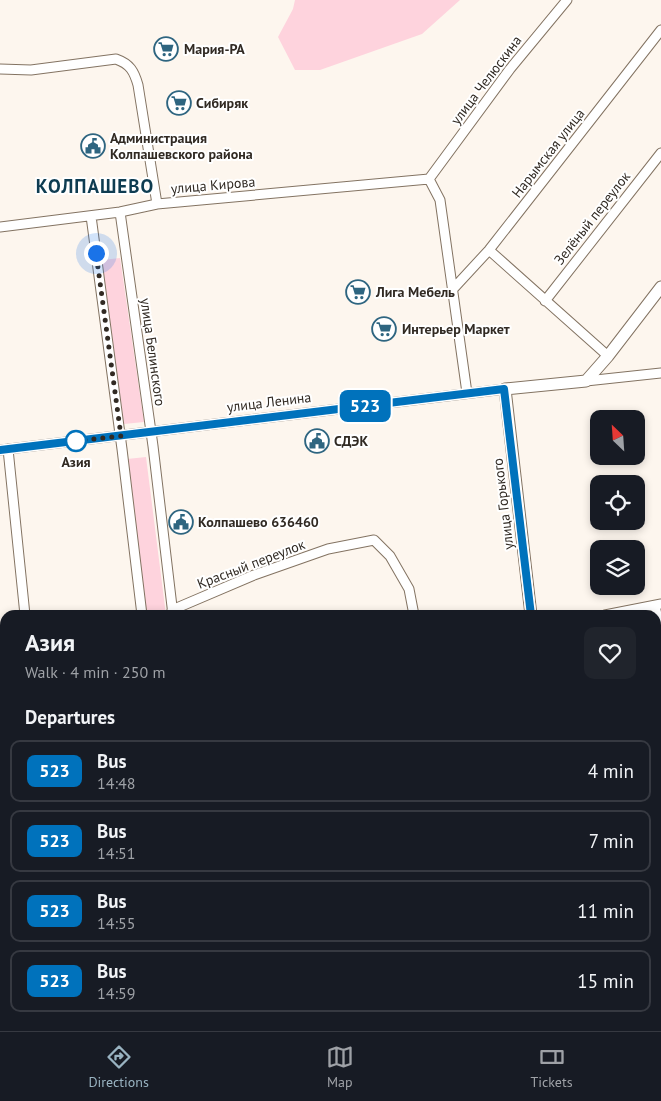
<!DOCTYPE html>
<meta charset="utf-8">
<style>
body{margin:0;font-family:"PT Sans",sans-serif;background:#20242c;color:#f1f3f6;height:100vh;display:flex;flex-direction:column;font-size:19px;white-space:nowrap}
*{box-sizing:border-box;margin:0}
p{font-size:16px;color:#9ea1a6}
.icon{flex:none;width:28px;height:28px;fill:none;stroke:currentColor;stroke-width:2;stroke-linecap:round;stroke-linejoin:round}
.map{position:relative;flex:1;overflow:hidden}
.panel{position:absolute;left:0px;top:610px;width:661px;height:421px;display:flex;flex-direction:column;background:#171b24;border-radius:15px 15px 0 0;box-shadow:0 2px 8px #0003}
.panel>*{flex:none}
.badge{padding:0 10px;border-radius:8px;font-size:18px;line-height:32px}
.needle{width:32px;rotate:335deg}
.tools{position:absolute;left:590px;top:410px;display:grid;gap:10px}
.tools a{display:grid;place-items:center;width:55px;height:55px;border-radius:10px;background:#171b24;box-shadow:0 2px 8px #0003;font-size:25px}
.you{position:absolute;width:25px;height:25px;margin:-12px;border:4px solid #fff;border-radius:50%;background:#1a73e8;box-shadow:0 0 0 8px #1a73e833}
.map>.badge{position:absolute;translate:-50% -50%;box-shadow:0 0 0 2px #fff}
h2{padding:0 25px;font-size:19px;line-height:45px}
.round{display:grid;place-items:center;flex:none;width:52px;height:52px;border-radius:10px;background:#20242c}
.summary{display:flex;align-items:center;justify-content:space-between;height:85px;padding:0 25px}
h1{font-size:24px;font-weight:600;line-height:38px}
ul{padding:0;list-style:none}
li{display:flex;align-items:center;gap:15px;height:62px;margin:0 10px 8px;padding:0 15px;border:2px solid #363941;border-radius:10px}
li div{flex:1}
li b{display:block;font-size:19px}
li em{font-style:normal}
li .badge{min-width:55px;font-weight:700;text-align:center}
.menu{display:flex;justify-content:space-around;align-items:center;height:70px;border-top:1px solid #363941;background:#171b24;font-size:14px;color:#9ea1a6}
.menu a{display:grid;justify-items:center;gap:2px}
.menu .on{color:#99b3c1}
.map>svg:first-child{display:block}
</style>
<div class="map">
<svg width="661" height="1031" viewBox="0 0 661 1031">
<rect width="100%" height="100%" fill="#fdf6ee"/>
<path fill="#fed3dd" d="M295,0H460L422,34L320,70H295L278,37L293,9Z
M120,258L144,422L124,424L102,260Z
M146,457L166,615H147L127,459Z
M329,1026H451L447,1031H319Z"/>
<path fill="#93af82" d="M661,964V1031H551L559,1026H656V967Z"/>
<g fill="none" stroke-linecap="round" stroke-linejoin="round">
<path stroke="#214200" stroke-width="1" stroke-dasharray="6 5" stroke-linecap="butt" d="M630,1026L633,1031"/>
<g stroke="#837362" stroke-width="11">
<path id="minor" d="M0,69L31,70L116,59C130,64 134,71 138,85L157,204
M429,179L510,69L567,0
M429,179L440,200L467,393
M120,212L153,446L173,615
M91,216L122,449L142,615
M0,227L120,212L157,204L429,179
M489,250L608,356
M453,289L489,250L661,30
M545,301L661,153
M586,381L661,373
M8,449L25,615
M0,450L505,389
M655,606L661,632
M172,610L254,575L328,549L374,540L390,556L409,589L414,615
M605,615L661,604
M0,686L5,685
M656,800L661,799
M0,914H5
M296,1026L302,1028L305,1026
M107,1031L116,1027L124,1026"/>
</g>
<g stroke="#837362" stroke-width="13">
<path id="major" d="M531,615L505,389L586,381L608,356L661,287
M454,1031L457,1026"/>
</g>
<use href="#minor" stroke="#fff" stroke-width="9"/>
<use href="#major" stroke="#fff" stroke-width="11"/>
</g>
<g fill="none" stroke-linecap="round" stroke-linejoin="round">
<g stroke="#fff" stroke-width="11">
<path id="line" d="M0,450L504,389L531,615"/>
</g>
<use href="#line" stroke="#0072bc" stroke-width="8"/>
<path stroke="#312a23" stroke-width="5" stroke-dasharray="0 9" d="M76,441L121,436L96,253"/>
</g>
<defs>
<g id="supermarket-ring" transform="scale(1.25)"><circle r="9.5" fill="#fff" stroke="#2e6580" stroke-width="1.5"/><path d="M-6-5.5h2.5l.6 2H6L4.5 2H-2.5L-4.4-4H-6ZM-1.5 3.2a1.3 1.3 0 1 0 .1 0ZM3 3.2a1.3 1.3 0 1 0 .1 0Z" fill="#2e6580"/></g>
<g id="civic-ring" transform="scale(1.25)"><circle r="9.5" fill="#fff" stroke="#2e6580" stroke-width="1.5"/><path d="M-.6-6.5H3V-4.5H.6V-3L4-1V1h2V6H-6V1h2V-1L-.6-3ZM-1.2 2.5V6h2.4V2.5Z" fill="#2e6580"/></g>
</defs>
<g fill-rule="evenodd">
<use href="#supermarket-ring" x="166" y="49"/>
<use href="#supermarket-ring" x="179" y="103"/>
<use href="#civic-ring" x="93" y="146"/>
<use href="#supermarket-ring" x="358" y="292"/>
<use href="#supermarket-ring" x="384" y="329"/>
<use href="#civic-ring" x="317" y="441"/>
<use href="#civic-ring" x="181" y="522"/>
</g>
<circle fill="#fff" stroke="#0072bc" stroke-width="2.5" cx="76" cy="441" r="10"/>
<g text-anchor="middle" stroke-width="4" stroke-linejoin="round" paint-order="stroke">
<g font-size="14" font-weight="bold" fill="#312a23" stroke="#fff" text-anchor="start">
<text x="184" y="54">Мария-РА</text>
<text x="196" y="108">Сибиряк</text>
<text x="110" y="143">Администрация<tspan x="110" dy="16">Колпашевского района</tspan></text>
<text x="376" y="297">Лига Мебель</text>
<text x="402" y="334">Интерьер Маркет</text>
<text x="334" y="446">СДЭК</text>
<text x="198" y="527">Колпашево 636460</text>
</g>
<g font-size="14" fill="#312a23" stroke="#fff">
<text transform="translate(486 80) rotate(-53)" y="5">улица Челюскина</text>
<text transform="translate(548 153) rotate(-52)" y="5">Нарымская улица</text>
<text transform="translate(213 185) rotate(-5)" y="5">улица Кирова</text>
<text transform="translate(592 218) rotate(-52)" y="5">Зелёный переулок</text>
<text transform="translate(153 352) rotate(82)" y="5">улица Белинского</text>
<text transform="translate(269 402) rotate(-7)" y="5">улица Ленина</text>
<text transform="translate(503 504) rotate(-97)" y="5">улица Горького</text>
<text transform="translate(251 564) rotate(-21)" y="5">Красный переулок</text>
</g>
<g font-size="14" font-weight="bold" fill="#312a23" stroke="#fff">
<text x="76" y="467">Азия</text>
</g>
<g font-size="19" font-weight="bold" letter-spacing="1" fill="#0e3c51" stroke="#fff">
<text x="95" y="193">КОЛПАШЕВО</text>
</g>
</g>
</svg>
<div class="tools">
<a><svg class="needle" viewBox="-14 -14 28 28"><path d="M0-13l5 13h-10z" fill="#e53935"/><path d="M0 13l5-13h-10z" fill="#9ea1a6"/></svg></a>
<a><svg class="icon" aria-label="locate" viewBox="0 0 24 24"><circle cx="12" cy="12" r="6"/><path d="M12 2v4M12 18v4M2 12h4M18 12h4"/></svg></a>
<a><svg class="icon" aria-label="layers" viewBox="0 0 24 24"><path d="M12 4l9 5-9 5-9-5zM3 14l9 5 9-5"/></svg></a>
</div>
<div class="you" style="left:96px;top:253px"></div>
<b class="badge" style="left:365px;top:406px;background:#0072bc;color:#fff">523</b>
<section class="panel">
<div class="summary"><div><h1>Азия</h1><p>Walk · 4 min · 250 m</p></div><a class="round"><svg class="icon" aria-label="heart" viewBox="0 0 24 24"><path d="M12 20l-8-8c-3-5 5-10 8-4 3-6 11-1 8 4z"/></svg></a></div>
<h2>Departures</h2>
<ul>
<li><span class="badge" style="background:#0072bc;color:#fff">523</span><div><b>Bus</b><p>14:48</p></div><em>4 min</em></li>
<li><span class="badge" style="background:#0072bc;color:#fff">523</span><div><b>Bus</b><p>14:51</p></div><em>7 min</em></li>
<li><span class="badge" style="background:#0072bc;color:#fff">523</span><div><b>Bus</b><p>14:55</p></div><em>11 min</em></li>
<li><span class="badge" style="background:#0072bc;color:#fff">523</span><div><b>Bus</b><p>14:59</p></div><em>15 min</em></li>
</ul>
</section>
</div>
<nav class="menu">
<a class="on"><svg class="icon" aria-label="directions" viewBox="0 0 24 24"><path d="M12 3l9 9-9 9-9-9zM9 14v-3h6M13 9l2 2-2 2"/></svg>Directions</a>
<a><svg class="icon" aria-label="map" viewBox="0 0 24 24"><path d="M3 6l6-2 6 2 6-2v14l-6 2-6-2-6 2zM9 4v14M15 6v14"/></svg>Map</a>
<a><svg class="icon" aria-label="tickets" viewBox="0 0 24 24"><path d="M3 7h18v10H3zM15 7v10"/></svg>Tickets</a>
</nav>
